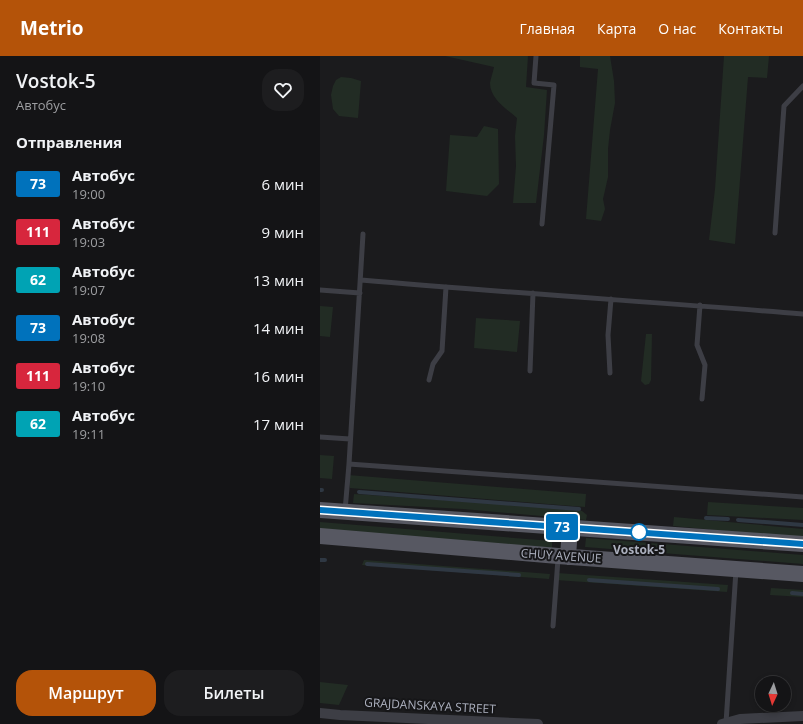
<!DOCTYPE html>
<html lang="ru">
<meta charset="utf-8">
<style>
body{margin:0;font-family:"Open Sans",sans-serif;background:#1d1d1f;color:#f1f3f6;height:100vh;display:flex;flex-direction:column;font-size:15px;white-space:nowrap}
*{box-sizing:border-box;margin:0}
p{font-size:13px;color:#9d9ea1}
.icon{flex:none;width:22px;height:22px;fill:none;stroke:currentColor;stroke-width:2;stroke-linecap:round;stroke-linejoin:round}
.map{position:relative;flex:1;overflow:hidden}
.drawer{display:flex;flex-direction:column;background:#141416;width:320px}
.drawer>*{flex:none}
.badge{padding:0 8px;border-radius:3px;font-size:14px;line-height:26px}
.needle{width:26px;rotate:184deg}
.buttons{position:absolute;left:435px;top:620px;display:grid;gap:8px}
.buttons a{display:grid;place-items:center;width:36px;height:36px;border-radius:50%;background:#141416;box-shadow:0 2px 6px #0003,0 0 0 1px #333335;font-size:20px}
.map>.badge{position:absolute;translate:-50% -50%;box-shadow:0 0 0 2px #fff}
h2{padding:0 16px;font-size:15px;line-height:36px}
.round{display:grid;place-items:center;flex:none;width:42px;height:42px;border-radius:16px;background:#1d1d1f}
.summary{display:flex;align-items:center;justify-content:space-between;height:68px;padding:0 16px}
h1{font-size:19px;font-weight:600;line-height:30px}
.button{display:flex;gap:8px;margin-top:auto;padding:8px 16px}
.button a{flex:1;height:46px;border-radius:16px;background:#b45309;color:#fff;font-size:16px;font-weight:600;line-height:46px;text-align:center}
.button a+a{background:#1d1d1f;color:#f1f3f6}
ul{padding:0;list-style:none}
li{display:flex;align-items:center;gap:12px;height:48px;padding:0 16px}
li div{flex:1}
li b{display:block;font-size:15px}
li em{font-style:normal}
li .badge{min-width:44px;font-weight:700;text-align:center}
header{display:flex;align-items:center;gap:24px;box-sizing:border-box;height:56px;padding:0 20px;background:#b45309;color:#fff}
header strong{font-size:19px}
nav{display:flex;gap:22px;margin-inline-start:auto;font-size:14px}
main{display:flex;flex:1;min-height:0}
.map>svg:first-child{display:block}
</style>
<header>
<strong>Metrio</strong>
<nav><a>Главная</a><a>Карта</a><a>О нас</a><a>Контакты</a></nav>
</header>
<main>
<section class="drawer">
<div class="summary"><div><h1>Vostok-5</h1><p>Автобус</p></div><a class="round"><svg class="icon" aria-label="heart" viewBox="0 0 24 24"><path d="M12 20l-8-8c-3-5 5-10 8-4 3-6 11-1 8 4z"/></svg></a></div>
<h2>Отправления</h2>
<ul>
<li><span class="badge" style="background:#0072bc;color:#fff">73</span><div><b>Автобус</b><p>19:00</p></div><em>6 мин</em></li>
<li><span class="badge" style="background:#d7263d;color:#fff">111</span><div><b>Автобус</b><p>19:03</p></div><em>9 мин</em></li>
<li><span class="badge" style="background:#00a3b4;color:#fff">62</span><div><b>Автобус</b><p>19:07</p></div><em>13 мин</em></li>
<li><span class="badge" style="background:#0072bc;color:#fff">73</span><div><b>Автобус</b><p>19:08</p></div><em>14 мин</em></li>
<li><span class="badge" style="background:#d7263d;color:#fff">111</span><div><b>Автобус</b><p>19:10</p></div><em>16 мин</em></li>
<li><span class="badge" style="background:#00a3b4;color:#fff">62</span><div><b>Автобус</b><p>19:11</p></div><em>17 мин</em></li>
</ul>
<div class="button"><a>Маршрут</a><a>Билеты</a></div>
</section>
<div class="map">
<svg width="483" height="668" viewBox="0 0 483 668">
<rect width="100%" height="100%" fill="#1b1b1d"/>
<path fill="#222c24" d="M125,0H208L206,31L227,34L224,79L216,147H193L196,110L195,80L197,62C187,53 170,43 170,27C171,22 173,16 174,11Z
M260,0H290L294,25L295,47L290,74L288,93V121L283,143L285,153L281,165L266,163L278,13L260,11Z
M404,0H449L447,22L428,21L415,188L389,184L395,133Z
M21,21L31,22L41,25L38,62L19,60L13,53L11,39L13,30L16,24Z
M164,70L178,73L179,128L167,140L126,135L130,79L157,81Z
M0,250L13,251L10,281L0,280Z
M156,262L200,265L197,296L154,292Z
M326,278H332L331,324L329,328L325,329L321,325Z
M0,399L14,400L12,423L0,422Z
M28,419L266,438L265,451L30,432Z
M34,438L244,452L262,455L267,459L266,464L143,453L33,447Z
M388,446L483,452V464L387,459Z
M354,461L483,473V482L353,470Z
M0,466L232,485V493L0,474Z
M266,482L483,499V508L265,491Z
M44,504L230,518L229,523L42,509Z
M237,517L408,529L407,536L236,524Z
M451,532L483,534V541L450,539Z
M0,626L28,629L19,649L0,647Z"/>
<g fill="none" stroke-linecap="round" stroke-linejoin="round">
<path stroke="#2f3843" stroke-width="4" d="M0,434H2
M39,436L259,453
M386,462L408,463
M418,464L483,469
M0,504H5
M47,508L199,519
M269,524L398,533
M472,537L483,538"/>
<path stroke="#3d3e45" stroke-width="5" d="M216,0L214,27L234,29L222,168
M455,177L464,50L483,30
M41,224C188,237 336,246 483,258
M0,234L40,237
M380,249L377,289L385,309L382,343
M210,315L213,237
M290,317L288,279L291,243
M109,324L113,308L122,295L126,231
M0,381L30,383
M29,408L483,441
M25,455L29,408L43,178
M233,570L238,503
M406,667L416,514"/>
<path stroke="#3d3e45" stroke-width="10" d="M0,657L20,659L218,668
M402,668L420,663L483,660"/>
<path stroke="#575862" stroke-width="16" d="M0,454L483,488
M0,480L238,500L483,518
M248,501L250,471"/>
</g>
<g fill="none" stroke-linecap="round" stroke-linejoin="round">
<g stroke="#fff" stroke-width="9">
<path id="line" d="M0,454L483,488"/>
</g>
<use href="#line" stroke="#0072bc" stroke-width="6"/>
</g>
<circle fill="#fff" stroke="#0072bc" stroke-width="2" cx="319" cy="476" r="8"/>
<g text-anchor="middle" stroke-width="4" stroke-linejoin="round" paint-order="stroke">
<g font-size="12" font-weight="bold" fill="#acb0be" stroke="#161618">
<text x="319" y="498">Vostok-5</text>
</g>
<g font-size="12" fill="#acb0be" stroke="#161618">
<text transform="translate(241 500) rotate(4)" y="4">CHUY AVENUE</text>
<text transform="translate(110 650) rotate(3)" y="4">GRAJDANSKAYA STREET</text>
</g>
</g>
</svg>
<div class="buttons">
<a><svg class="needle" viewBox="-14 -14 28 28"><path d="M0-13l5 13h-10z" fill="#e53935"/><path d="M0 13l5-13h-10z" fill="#9d9ea1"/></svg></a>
</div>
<b class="badge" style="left:242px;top:471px;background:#0072bc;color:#fff">73</b>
</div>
</main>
